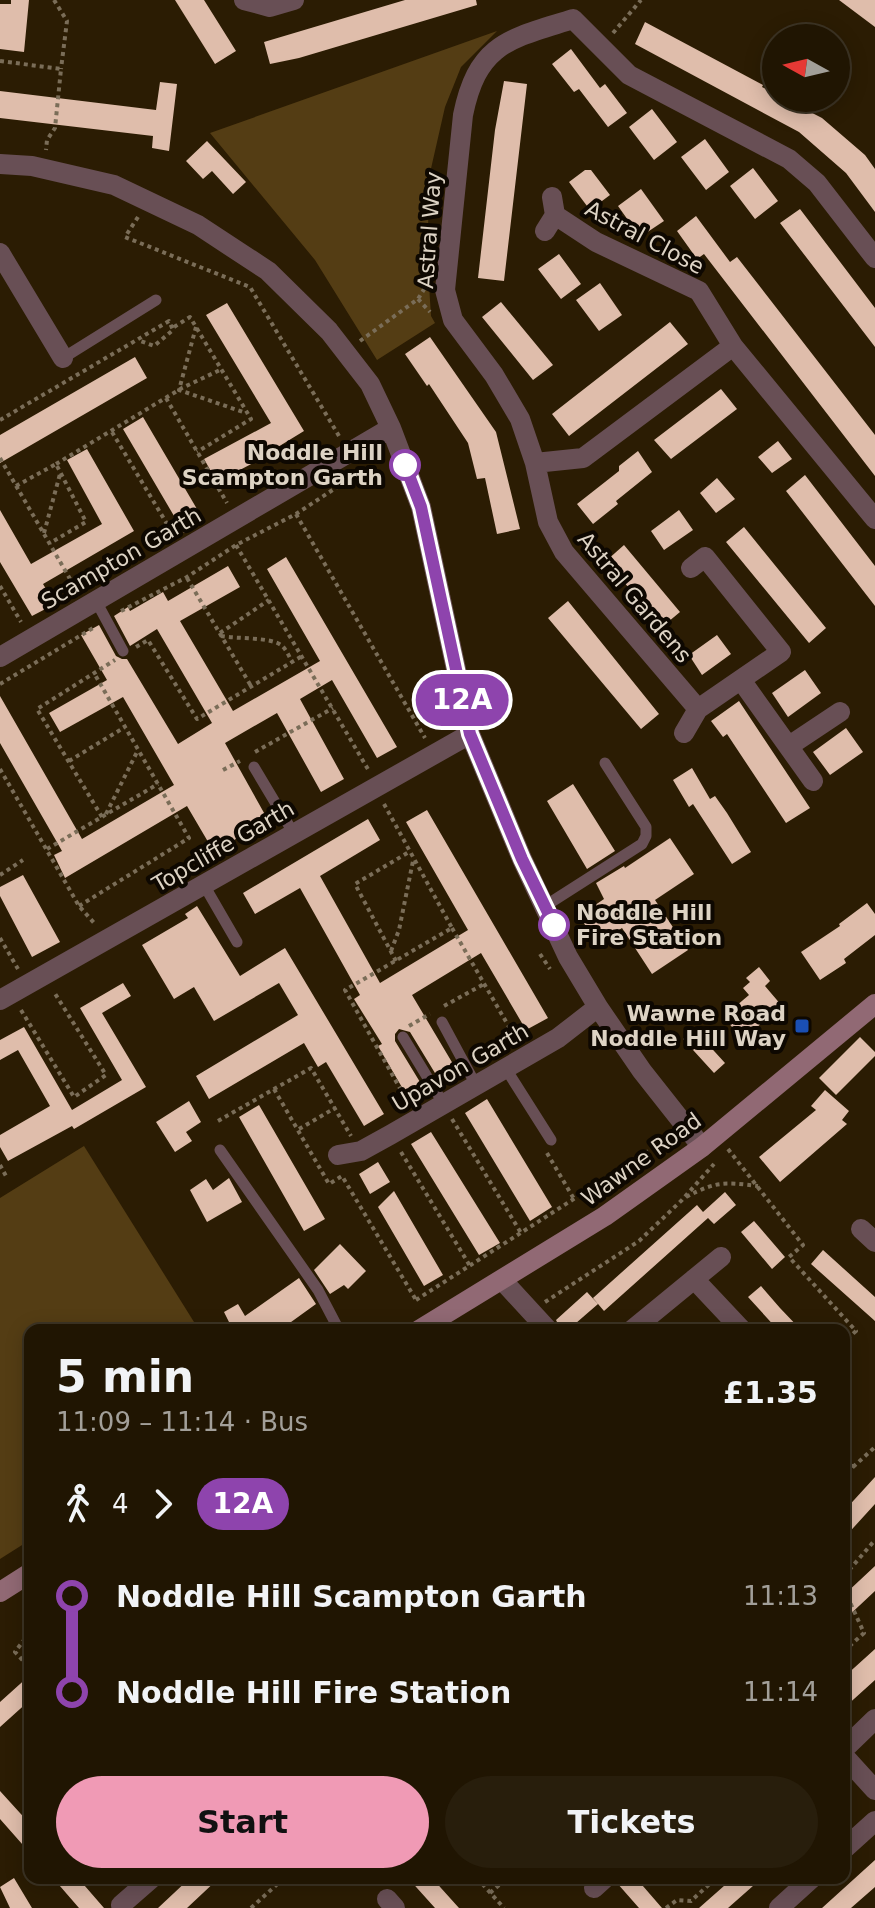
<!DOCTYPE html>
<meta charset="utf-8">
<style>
body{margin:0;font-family:"DejaVu Sans",sans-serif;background:#281e0c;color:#f1f3f6;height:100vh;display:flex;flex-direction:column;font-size:30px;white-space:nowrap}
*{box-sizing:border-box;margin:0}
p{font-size:26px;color:#a29f99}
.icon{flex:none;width:44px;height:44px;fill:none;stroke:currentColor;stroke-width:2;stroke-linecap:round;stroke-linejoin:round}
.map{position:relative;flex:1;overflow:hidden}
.panel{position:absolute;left:24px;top:1324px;width:826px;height:560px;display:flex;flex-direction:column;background:#201502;border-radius:16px;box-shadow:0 4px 20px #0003,0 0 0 2px #3d3424}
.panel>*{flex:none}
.badge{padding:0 16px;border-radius:26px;font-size:28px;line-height:52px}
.needle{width:52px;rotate:278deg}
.buttons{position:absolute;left:762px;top:24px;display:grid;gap:16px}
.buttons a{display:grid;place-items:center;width:88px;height:88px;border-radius:50%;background:#201502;box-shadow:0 4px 20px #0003,0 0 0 2px #3d3424;font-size:40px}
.map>.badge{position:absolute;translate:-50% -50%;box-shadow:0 0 0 4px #fff}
.legs{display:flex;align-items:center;gap:12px;height:88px;padding:0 32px;font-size:26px}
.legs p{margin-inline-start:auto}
.overview{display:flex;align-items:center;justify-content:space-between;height:136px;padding:0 32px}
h1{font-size:44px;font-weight:600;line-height:60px}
.action{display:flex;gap:16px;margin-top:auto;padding:16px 32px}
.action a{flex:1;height:92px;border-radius:48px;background:#f09ab5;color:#111;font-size:32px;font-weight:600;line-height:92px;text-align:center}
.action a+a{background:#281e0c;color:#f1f3f6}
ul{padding:0 32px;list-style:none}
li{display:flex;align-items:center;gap:28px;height:96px;font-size:30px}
li i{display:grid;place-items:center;width:12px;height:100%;margin:0 10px;background:currentColor}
li i::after{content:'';width:20px;height:20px;margin:-10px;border:6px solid;border-radius:50%;background:#201502}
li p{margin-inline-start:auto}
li:first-child i{background:linear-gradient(#0000 50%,currentColor 0)}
li:last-child i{background:linear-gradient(currentColor 50%,#0000 0)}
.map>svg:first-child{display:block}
</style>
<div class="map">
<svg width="875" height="1908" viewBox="0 0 875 1908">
<rect width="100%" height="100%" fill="#2b1c03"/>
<path fill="#543d14" d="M497,31L461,67L445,107L430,173L427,253L431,316L435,323L377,360L315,260L210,133Z
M84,1146L199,1330H30V1540L0,1559V1198Z"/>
<path fill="#dfbdab" d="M11,0H29L24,52L0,49V4H11Z
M175,0H204L236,51L215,64Z
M405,0H476L477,5L299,58L270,64L264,42Z
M839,0H875V27Z
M645,22L763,85L762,87L776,94V98H783L822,118L865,155L875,169V212L846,173L799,132L635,44Z
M571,49L600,88L605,84L627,113L608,127L579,89L574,92L552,64Z
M504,81L527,84L504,281L478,278L495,130Z
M160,82L177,84L169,151L152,148L153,136L0,118V91L156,110Z
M652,109L677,142L654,160L629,127Z
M705,139L729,172L706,190L681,157Z
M207,141L246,182L233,194L212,171L203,179L186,161Z
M753,168L778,201L755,219L730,186Z
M585,170H591L610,195L590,210L569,182Z
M641,189L664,221L640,237L618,206Z
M800,209L875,308V347L780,223Z
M696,216L730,262L737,257L875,435V476L704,254L697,259L677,231Z
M559,254L581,284L561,299L538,269Z
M600,283L622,315L599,331L576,300Z
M501,302L553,365L533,380L482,317Z
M227,303L304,431L273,450L274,452L217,482L204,459L271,423L206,315Z
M670,322L688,344L569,436L552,414Z
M430,337L496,432L520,529L497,534L485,478L477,479L468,443L429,384L427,386L405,354Z
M135,357L147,378L0,463V435Z
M721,389L737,409L671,459L654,440Z
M143,417L204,521L184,533L123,429Z
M778,441L792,459L772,473L758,457Z
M87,449L134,531L43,584L55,604L32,616L0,562V510L31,564L102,524L67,460Z
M638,451L652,472L616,501L618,504L593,524L577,504L619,471V466Z
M805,475L875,566V606L786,491Z
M717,478L735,499L716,513L700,493Z
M679,510L693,530L664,550L651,531Z
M744,527L826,628L809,643L726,542Z
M624,545L680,612L662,627L606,561Z
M286,557L397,747L377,758L332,680L300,699L344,779L321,792L277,713L225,743L268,820L214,852L187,806L65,878L54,855L62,851L0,743V696L82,839L174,785L123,697L60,732L49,713L107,680L81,635L99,625L116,656L122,659H127L178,744L212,723L157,629L130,646L114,616L128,607L130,611L163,592L168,601L228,566L240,587L180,621L233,711L320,661L267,569Z
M568,601L659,714L641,729L548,618Z
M717,635L731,654L702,675L689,655Z
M805,670L821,693L788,717L772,693Z
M739,701L810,808L786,823L727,734L723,737L711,721Z
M846,728L863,752L830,775L813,752Z
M692,768L710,799L715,796L727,813L751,852L732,864L693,804L689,807L673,780Z
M573,784L615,851L587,869L547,801Z
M427,810L548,1018L526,1030L481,953L412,995L456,1069L438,1078L410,1032L399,1029L395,1034V1041L423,1087L407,1096L378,1046L382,1044L354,999L360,995L300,888L255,914L243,893L368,819L380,840L320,876L380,983L468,930L406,822Z
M670,838L694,874L655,900L688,950L652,974L622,928L598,944L579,916L604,899L596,883L624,866L625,868Z
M23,875L60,942L32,957L0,896V887Z
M867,903L875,914V935L844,959L846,963L820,980L801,952L840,926L839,924Z
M197,906L240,976L285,948L384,1114L364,1126L326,1062L318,1067L304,1043L209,1099L196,1076L298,1015L279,983L214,1021L194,987L174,999L142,945L188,918L185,914Z
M759,967L770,981L765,986L782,1006L743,1039L723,1017L749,995L743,988L750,982L746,978Z
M123,983L131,996L102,1013L146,1087L74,1129L72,1126L8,1161L0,1147V1135L50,1106L18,1050L0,1060V1040L24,1027L72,1110L122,1080L80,1008Z
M694,1029L725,1063L714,1073L683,1039Z
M860,1037L875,1052V1056L836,1095L819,1078Z
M825,1090L849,1111L842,1120L847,1124L780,1182L759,1157L816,1110L811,1106Z
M487,1099L552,1207L530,1221L465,1113Z
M189,1101L201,1122L186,1132L192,1141L175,1152L156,1122Z
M259,1105L325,1219L304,1231L239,1117Z
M431,1132L500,1243L479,1255L411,1144Z
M378,1162L390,1182L370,1194L359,1174Z
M229,1178L242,1202L207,1222L190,1190L206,1179L213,1190Z
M394,1191L443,1275L424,1286L378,1207Z
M725,1192L736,1205L714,1224L708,1218L604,1311L593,1298L697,1205L703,1212Z
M754,1221L785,1257L772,1269L741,1232Z
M340,1244L366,1271L348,1289L344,1285L330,1294L314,1270Z
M823,1250L875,1297V1321L811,1264Z
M299,1278L316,1304L280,1330H225L231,1326L224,1312L238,1304L245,1316Z
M761,1286L780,1308L801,1330H778L748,1297Z
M587,1292L598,1304L568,1330H561L556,1320Z
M875,1477V1504L844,1538V1511Z
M875,1566V1591L844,1620V1595Z
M875,1649V1680L844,1708V1677Z
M30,1675V1700L0,1727V1702Z
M0,1791L30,1824V1853L0,1819Z
M875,1860V1887L851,1908H822Z
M14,1878L32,1908H10L0,1887Z
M53,1878H78L104,1908H79Z
M190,1878H219L187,1908H158Z
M408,1878H432L459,1908H435Z
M618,1878H636L662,1908H639L617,1883Z
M733,1878H762L728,1908H699Z"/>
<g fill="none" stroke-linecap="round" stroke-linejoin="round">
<path stroke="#7a6d58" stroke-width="4" stroke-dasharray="4 4" stroke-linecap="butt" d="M54,0L67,21L61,69
M613,33L641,0
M0,61L61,69L55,128L47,140L46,150
M138,217L125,237L250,287L339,436
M418,299L430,312
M174,327L190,317L251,419L197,452
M196,327L179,390L246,413
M360,341L418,299L426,286
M166,398L227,503
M0,420L169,321L173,330L154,346L138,340
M112,432L173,534
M0,458L77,591
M56,464L182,388L222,369
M16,486L56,464L86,522L50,543
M296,514L425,738
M44,533L60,474
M236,545L369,771
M187,578L251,686
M0,586L21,622
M121,611L187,577L236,545L296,514L357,474L355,469
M220,633L269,600
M221,636C237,639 270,637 281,645C286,649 289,656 292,662
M136,647L148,640L197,719L302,656
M0,684L93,628
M255,752L333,708
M69,761L125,727
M0,769L79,906L95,924
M223,770L240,761
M384,804L452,928L345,990L407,1101
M106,814L138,750
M102,817L37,709L115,660
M47,849L158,784
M0,875L23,860
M79,906L189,838L94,673
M452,928L516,1039
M0,938L18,969
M391,951L399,930L413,861
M540,954L550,969
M396,961L355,884L409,852
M444,1006L484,984
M21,1010L74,1097L106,1075L54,992
M409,1026L430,1014
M274,1089L329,1184L342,1176L416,1300
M452,1119L521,1233
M218,1121L311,1068L351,1136
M299,1129L335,1108
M728,1149L803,1245L789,1257L856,1331L844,1342
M401,1152L470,1266
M547,1153L574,1199
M0,1165L7,1178
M686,1197C717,1181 724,1182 758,1186
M416,1300L672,1136
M545,1302L639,1241L682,1200L714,1164
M844,1460L853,1467L844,1474
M853,1467L875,1447
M844,1576L875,1540
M844,1589L864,1633L844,1651
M30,1632L15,1652L30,1668
M477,1878L504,1908
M490,1893L507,1878
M251,1908L284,1878
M666,1908L677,1900L691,1901L716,1878"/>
<path stroke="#684f55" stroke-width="11" d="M63,358L156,300
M96,601L123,651
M254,767L294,834
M204,885L237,942
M545,906L642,844L646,836V827L605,763
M442,1022L476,1085
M403,1037L443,1103
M506,1069L551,1140
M220,1150L318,1290L339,1330"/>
<path stroke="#684f55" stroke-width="20" d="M244,0L270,7L294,0
M0,164L32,166L114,185L198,225L268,271L329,331L370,384L391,428L421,507L470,734L522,859L568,957L598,1007L642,1071L702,1147
M555,215L596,242L699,291L733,346L875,519
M545,231L555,215L552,197
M0,253L63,358
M733,346L583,458L535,463L520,419L494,375L453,320L445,290L463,115C478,42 510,39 573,19L629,75L789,159L817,183L875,258
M535,463L548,522L564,552L698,709
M0,657L391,428
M741,680L813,781
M684,733L698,709L781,652L705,557L691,568
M789,746L840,712
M0,1000L470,734
M338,1155L361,1151L390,1135L558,1038L598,1007
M861,1229L875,1242
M694,1279L742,1330
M502,1280L548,1330
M632,1330L721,1257
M844,1749L875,1719
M844,1756L875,1790
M844,1849L875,1821
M594,1888L605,1878
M387,1899L395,1908
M121,1905L152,1878
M779,1908L812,1878"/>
<path stroke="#916974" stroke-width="20" d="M419,1330L605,1216L702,1147L875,1004
M0,1592L30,1573"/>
</g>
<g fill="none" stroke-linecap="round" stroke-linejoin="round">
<g stroke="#fff" stroke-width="18">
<path id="line-1" d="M405,465L421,507L470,734L522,859L554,925"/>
</g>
<use href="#line-1" stroke="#8e44ad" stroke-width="12"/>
</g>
<g fill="#fff" stroke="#8e44ad" stroke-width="4">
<circle cx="405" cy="465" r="14"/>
<circle cx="554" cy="925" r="14"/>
</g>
<rect fill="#1a4fb4" stroke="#0e0801" stroke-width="3" x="794" y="1018" width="16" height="16" rx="4"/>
<g text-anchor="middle" stroke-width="8" stroke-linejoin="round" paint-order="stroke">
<g font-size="22" fill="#ddd3c4" stroke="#0e0801">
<text transform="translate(429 230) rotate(-86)" y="8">Astral Way</text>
<text transform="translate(645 237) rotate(28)" y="8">Astral Close</text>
<text transform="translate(121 558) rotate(-30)" y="8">Scampton Garth</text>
<text transform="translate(635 597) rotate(50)" y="8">Astral Gardens</text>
<text transform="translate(223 846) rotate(-30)" y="8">Topcliffe Garth</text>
<text transform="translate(460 1067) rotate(-30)" y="8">Upavon Garth</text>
<text transform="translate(641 1159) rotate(-36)" y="8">Wawne Road</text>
</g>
<g font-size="22" font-weight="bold" fill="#ddd3c4" stroke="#0e0801" text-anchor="end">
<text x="383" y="460">Noddle Hill<tspan x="383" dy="25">Scampton Garth</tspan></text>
<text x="576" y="920" text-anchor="start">Noddle Hill<tspan x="576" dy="25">Fire Station</tspan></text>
</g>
<g font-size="22" font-weight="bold" fill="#ddd3c4" stroke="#0e0801" text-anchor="end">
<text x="786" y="1021">Wawne Road<tspan x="786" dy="25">Noddle Hill Way</tspan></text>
</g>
</g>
</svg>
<div class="buttons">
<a><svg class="needle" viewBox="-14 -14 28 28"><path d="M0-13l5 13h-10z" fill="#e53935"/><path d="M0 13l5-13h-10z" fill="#a29f99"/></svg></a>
</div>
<b class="badge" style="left:462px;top:700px;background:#8e44ad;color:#fff">12A</b>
<section class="panel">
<div class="overview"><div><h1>5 min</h1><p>11:09 – 11:14 · Bus</p></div><b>£1.35</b></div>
<div class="legs"><svg class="icon" aria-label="walk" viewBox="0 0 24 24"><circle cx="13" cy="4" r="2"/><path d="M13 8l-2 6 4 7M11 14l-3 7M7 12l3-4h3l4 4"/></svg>4<svg class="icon" aria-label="forward" viewBox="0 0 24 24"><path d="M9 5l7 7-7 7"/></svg><b class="badge" style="background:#8e44ad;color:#fff">12A</b></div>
<ul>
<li><i style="color:#8e44ad"></i><b>Noddle Hill Scampton Garth</b><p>11:13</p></li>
<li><i style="color:#8e44ad"></i><b>Noddle Hill Fire Station</b><p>11:14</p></li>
</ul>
<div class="action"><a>Start</a><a>Tickets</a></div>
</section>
</div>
